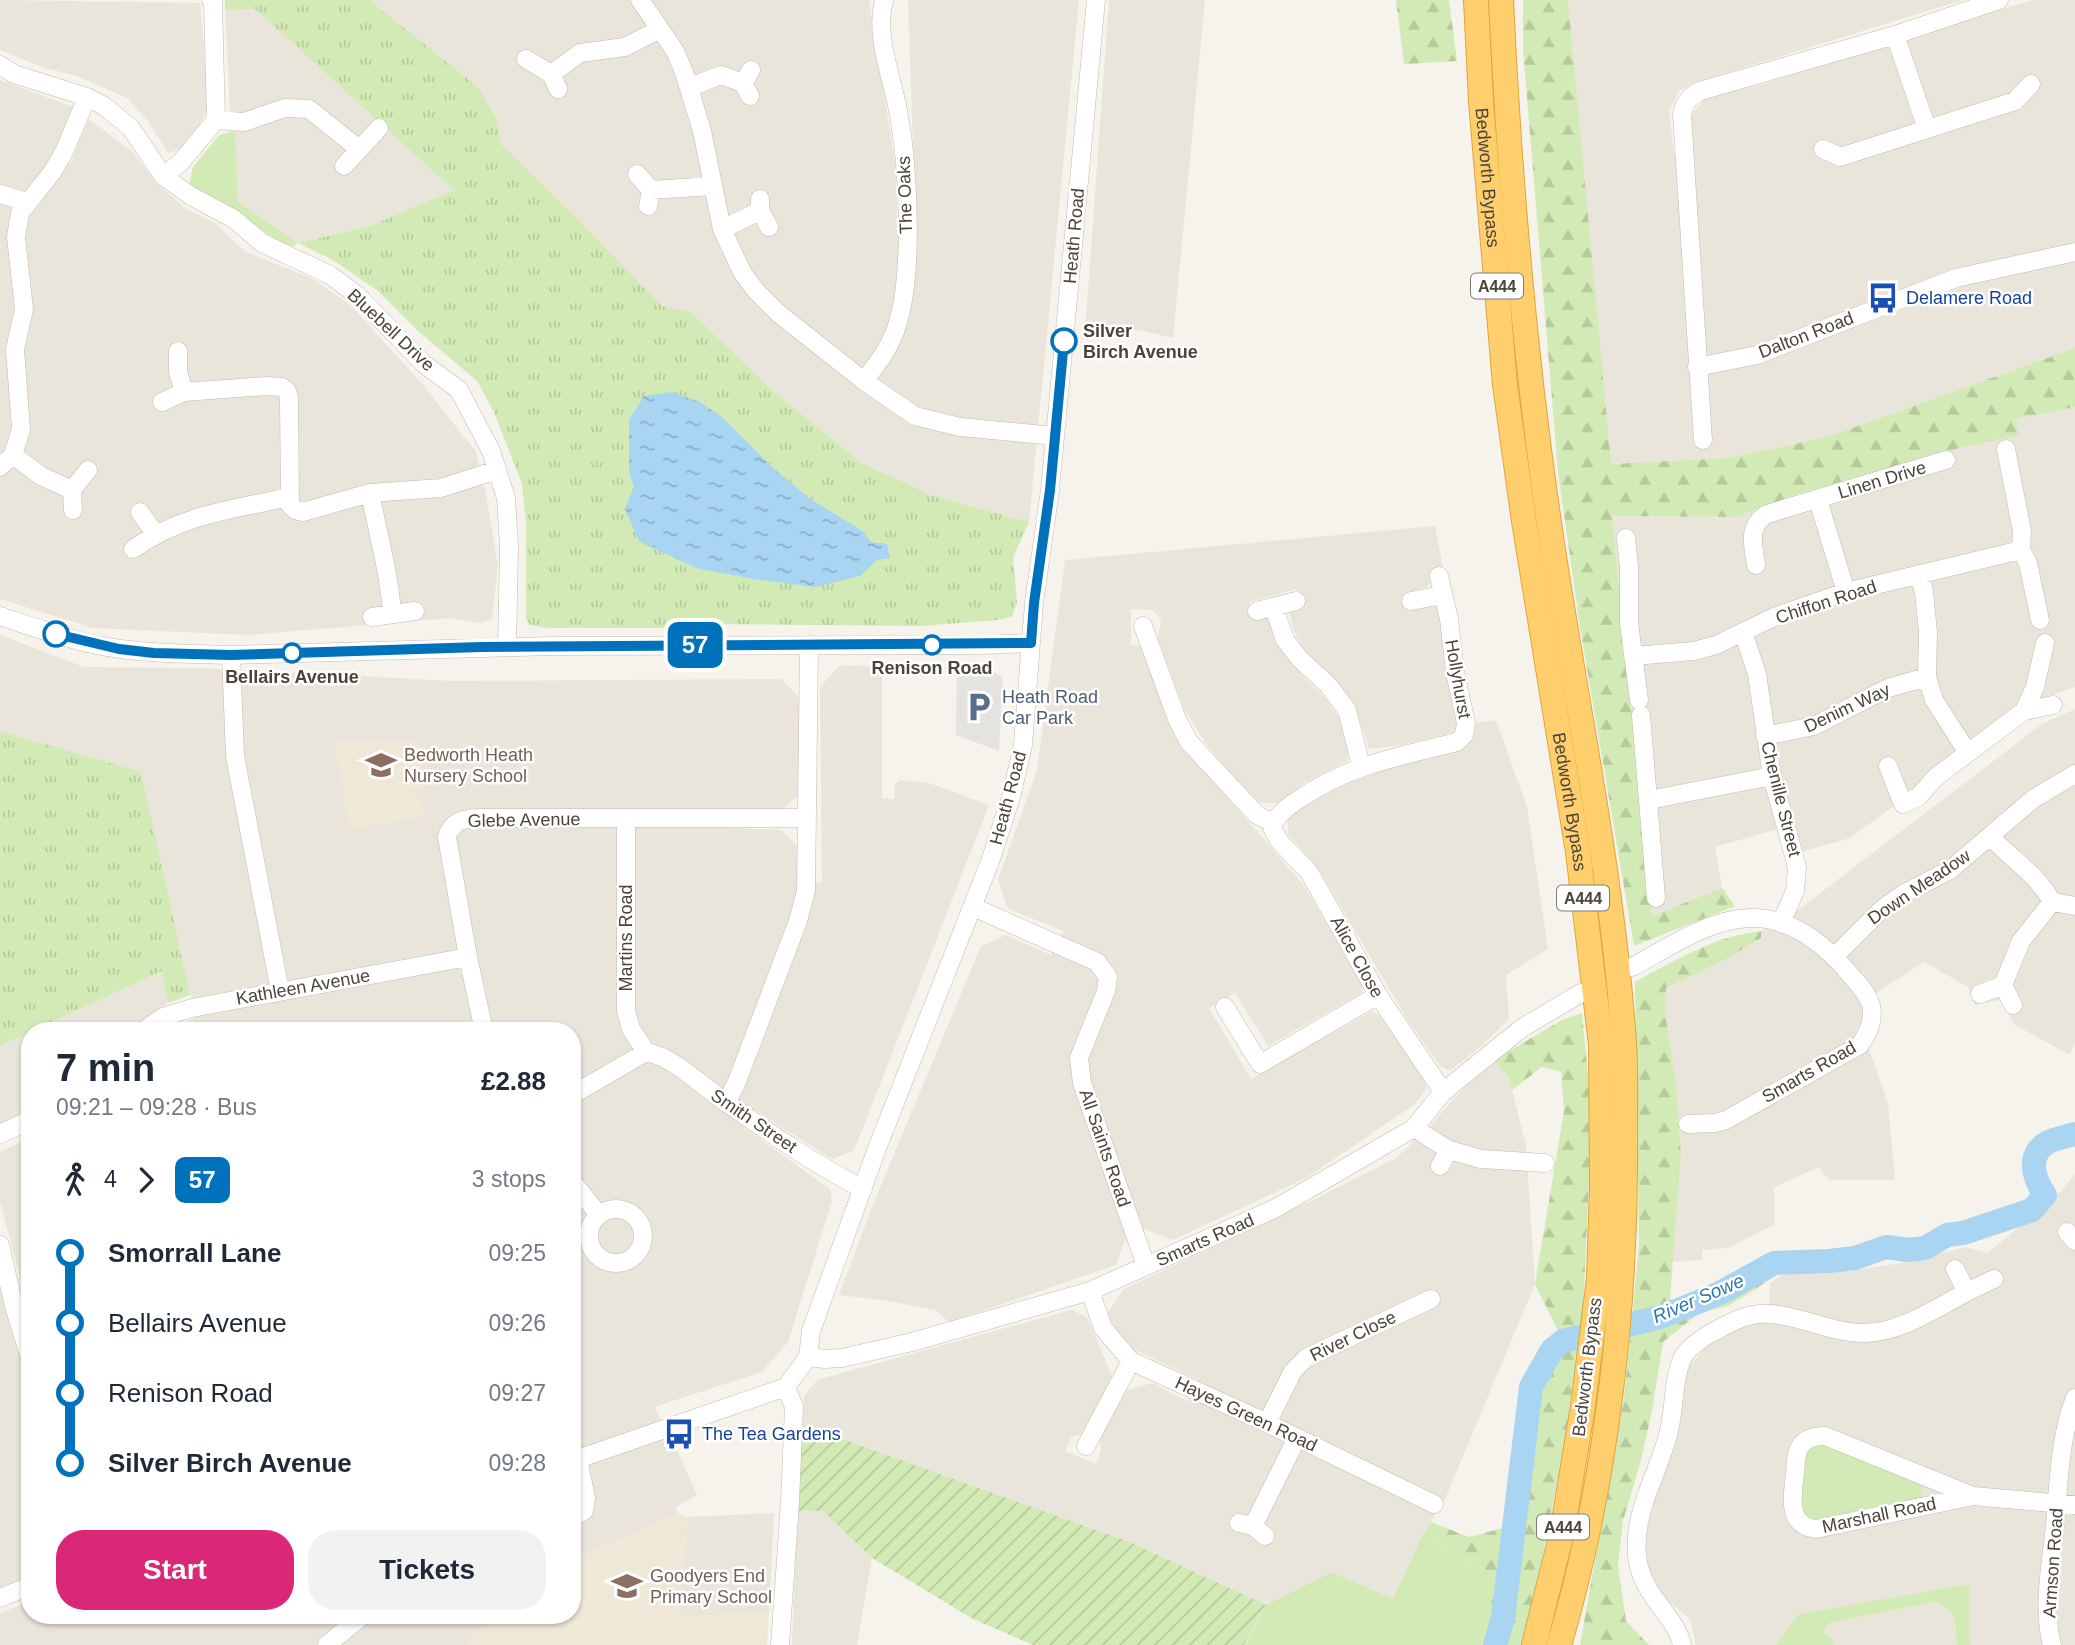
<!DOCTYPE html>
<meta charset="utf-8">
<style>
body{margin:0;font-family:Arial,sans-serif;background:#f2f2f3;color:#1f2937;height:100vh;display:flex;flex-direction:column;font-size:26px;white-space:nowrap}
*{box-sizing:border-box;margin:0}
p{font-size:23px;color:#747a83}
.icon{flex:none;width:38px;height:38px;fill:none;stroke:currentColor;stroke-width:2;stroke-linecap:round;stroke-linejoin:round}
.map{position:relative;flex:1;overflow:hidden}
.drawer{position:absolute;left:21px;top:1022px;width:560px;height:602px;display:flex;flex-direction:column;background:#fff;border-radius:28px;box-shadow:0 2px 5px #0004}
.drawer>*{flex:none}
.badge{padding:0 14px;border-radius:10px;font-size:24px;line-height:46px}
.map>.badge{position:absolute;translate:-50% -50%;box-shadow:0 0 0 4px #fff}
.legs{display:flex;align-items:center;gap:10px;height:77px;padding:0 35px;font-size:23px}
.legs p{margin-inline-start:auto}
.head{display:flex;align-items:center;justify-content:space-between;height:119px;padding:0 35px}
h1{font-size:38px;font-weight:700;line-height:52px}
.button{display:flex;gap:14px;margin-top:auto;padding:14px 35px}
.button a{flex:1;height:80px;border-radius:28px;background:#db2777;color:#fff;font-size:28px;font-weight:700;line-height:80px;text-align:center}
.button a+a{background:#f2f2f3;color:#1f2937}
ul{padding:0 35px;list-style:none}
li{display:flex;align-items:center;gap:24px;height:70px;font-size:26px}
li i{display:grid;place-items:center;width:10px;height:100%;margin:0 9px;background:currentColor}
li i::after{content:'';width:18px;height:18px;margin:-9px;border:5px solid;border-radius:50%;background:#fff}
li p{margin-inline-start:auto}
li:first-child i{background:linear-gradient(#0000 50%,currentColor 0)}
li:last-child i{background:linear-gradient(currentColor 50%,#0000 0)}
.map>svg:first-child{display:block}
</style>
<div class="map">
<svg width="2075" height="1645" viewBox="0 0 2075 1645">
<defs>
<pattern id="forest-firs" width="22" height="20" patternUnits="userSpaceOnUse" patternTransform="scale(1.75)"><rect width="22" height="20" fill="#d2eab5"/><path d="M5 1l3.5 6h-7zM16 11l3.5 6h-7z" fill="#b6ca9c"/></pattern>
<pattern id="park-tufts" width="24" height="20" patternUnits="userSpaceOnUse" patternTransform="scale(1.75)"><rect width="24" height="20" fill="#d2eab5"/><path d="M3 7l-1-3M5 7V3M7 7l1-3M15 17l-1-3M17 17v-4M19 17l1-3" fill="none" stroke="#b6ca9c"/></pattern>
<pattern id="garden-furrows" width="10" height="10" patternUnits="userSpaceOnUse" patternTransform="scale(1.75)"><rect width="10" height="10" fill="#d2eab5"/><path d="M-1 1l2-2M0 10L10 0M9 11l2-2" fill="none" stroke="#b6ca9c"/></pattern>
<pattern id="water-ripples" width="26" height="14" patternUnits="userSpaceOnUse" patternTransform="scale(1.75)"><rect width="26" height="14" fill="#a9d4f2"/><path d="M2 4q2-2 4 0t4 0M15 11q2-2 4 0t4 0" fill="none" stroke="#8caec5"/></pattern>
</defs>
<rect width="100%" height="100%" fill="#f6f3ec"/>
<path fill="#eae5da" d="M0,0L200,3L209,106L196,133L180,149L168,153L147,120L127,98L77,76L45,68L0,50Z
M369,0H869L895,163L898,233L916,234L908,0H1079L1029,522L933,496L862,463L772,390L691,312L662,306L579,220L501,144L497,119L478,87Z
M1109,0H1205L1173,338L1144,331L1109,329L1085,332Z
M1568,0H1963L1697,82L1679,91L1669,112L1674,154L1694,153L1691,116L1706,97L1759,85L2032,0H2075V348L1827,437L1729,458L1610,464Z
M255,9L455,190L370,226L298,243L238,201L235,131L230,111L225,10Z
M0,80L73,107L52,155L70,164L89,119L134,153L155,182L185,208L215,223L244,251L313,279L348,303L357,312L423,385L476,452L486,494L498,566L492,619L480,623L451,618L248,635L93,628L0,599Z
M2075,407V687L2019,706L1908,796L1850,838L1788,856L1778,829L1715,847L1722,888L1652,916L1612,516L1736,517L1791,496L1942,452L2018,435L2015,419Z
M1435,526L1444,573L1432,576L1429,586L1407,594L1435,601L1442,610L1458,726L1452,733L1401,745L1369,749L1354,703L1328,673L1306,654L1293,629L1289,609L1301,603L1297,589L1249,602L1253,617H1268L1282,649L1296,669L1327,700L1339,717L1348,748L1347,761L1305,782L1288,797L1277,803H1260L1232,776L1204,741L1185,710L1158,638L1161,620L1153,610L1131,609V644L1145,649L1180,743L1302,883L1363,983L1361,993L1268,1046L1235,993L1209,1008L1251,1079L1372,1011L1380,1016L1427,1081L1425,1091L1415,1104L1306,1178L1173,1240L1144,1229L1125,1239L1116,1265L949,1322L935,1310L882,1300L839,1295L872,1207L981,946L1006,935L1051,955L1064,931L1008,909L998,880L1037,770L1065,560Z
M0,635L84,667L202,668L454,681L781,679L800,698V794L782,809L727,810V828L781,830L800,849V883L822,882L820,687L840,665L882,667V798L894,799L895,784L900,780L929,783L989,805L854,1151L832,1159L755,1110L743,1127L830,1189L832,1201L788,1342L762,1372L654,1407L673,1441L697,1495L676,1507L678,1513L572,1561V1031H167L197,1017L182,966L141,773L0,731Z
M2075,709V1041L2070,1055L2015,1025L2000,1000L1975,1005L1968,987L1924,962L1876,993L1881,1011L1879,1032L1868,1046L1888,1103L1895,1180H1829L1819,1167L1774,1187L1775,1224L1728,1248L1702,1250L1703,1260L1673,1262L1681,1155L1676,1081L1665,1013L1666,988L1730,957L1760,938L1761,931L1781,923L2042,724Z
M1496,720L1527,807L1548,949L1506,975L1509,1019L1479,1048L1450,1071L1440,1066L1407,1019L1320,871L1288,834V820L1292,812L1340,778L1470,741L1476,723Z
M163,970L168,1003L137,1024L131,1031H33Z
M30,1032V1111L0,1126V1046Z
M1494,1060L1509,1078L1526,1145L1535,1284L1446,1497L1423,1534L1393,1600L1332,1572L1266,1605L1130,1542L803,1425L804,1396L817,1380L1071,1310L1087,1317L1112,1376L1084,1434L1072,1436L1065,1451L1096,1464L1101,1450L1099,1438L1124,1391L1152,1383L1187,1401L1198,1380L1129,1347L1111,1321L1108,1312L1124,1289L1315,1199L1396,1158L1430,1126L1456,1096Z
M30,1138V1576L0,1588V1281L7,1310L27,1305L0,1201V1152Z
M2075,1174V1645H1970L1969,1584L1800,1614L1776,1645H1696L1690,1619L1660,1594L1640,1553L1683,1373L1710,1343L1741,1324L1769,1319L1770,1283L1790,1270L1849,1271L1908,1262L1965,1247L1988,1253L2061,1191Z
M797,1511H823L872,1558L857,1645H792Z
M774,1513L769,1612L680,1617L687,1517Z
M30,1601V1615H493L467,1645H0V1613Z
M1934,1602L1945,1604L1953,1614L1957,1645H1833L1835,1641L1823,1632L1829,1623Z"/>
<path fill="#efe8d6" d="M335,742H421L423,787L415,793L428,815L350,830Z
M678,1513L687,1517L680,1617L769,1612L767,1645H467L493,1615H572V1561Z"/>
<path fill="#d2eab5" d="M235,131L238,201L298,243L289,249L224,204L189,185L193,167L219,135Z
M1820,1443L1921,1483L1922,1496L1920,1500L1821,1522L1806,1518L1798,1501L1801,1461L1807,1449Z
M1423,1534L1498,1577L1481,1645H1245L1266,1605L1332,1572L1393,1599Z
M1969,1584L1970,1645H1957C1954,1624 1958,1608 1934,1602L1829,1623L1823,1632L1835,1641L1833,1645H1776L1799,1614Z"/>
<path fill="url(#forest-firs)" d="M1396,0H1449L1457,61L1404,64Z
M1523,0H1568L1611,464L1729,458L1827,437L2075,348V407L2016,419L2019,435L1942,452L1791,496L1736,517L1612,516L1652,916L1722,888L1735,906L1634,946L1580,627L1558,472L1523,49Z
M1761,931V938L1730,957L1666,988L1665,1013L1676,1081L1681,1155L1670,1299C1711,1302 1728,1284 1759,1261L1773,1270L1769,1280L1748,1294L1728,1306L1699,1313L1663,1342L1652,1411L1641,1460L1623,1521L1618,1565L1626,1621L1649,1645H1580L1624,1398L1639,1246L1635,982C1676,960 1715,936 1761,931Z
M1582,1013L1592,1118L1583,1310L1564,1448L1531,1614L1523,1645H1481L1498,1577L1423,1534L1431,1522L1469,1537L1514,1525L1528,1426L1531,1387L1552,1350L1563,1341L1535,1284L1564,1111L1561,1072L1542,1067L1512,1090L1509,1078L1494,1060L1562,1020Z"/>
<path fill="url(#park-tufts)" d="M225,0H369L478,87L497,119L501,144L579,220L662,306L691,312L772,390L862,463L933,496L1029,522L1013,558L1017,602L1012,617L997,620L921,626L693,624L679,628H547L530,625L526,619V522L522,484L494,412L477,381L418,331L378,291L333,260L298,243L370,226L454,190L255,9L225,10Z
M0,731L141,772L190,995L168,1003L162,971L0,1046Z"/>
<path fill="url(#garden-furrows)" d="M803,1425L1130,1542L1266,1605L1244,1645H1033L973,1619L872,1558L823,1511H797Z"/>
<path fill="#e5e3e0" d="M984,665L1003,678L999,751L956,735L957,667Z"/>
<path fill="url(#water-ripples)" d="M671,392L700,402L722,417L771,466L809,498L864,532L871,542L887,544L890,558L877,560L860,576L815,587L753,579L696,568L639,541L625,509L634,486L629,472V420L644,396Z"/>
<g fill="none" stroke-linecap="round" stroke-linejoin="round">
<path stroke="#a9d4f2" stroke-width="24" d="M1495,1645L1503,1618L1531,1387L1552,1350L1563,1341L1661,1317L1720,1293L1774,1263L1829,1261L1855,1258L1886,1247L1908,1250L1925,1248L1947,1235L1963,1233L2032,1210L2045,1195C2034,1179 2026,1155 2047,1143C2054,1138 2066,1137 2075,1134"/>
<g stroke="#c2bbae" stroke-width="19">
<path id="minor" d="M640,0L675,51L684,72L702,131L722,229L742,272L756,291L778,313L864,381L915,416L960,427L1055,436
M1895,35L1927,129
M526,59L551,74L558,89
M0,65L14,74L87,97L104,106L131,128L163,176L191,196L234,219L262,243L330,275L357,295L424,364L459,390L491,451L506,498L509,547L507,647
M551,74L580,53L625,47L660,29
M690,87L721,75L743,83
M750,96L743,83L751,70
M216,120L244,122L285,108L309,109L359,149
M1823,149L1840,157L2015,101L2031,84
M344,166L379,128
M637,174L651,190L648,206
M163,176L180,163L216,120L213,2L211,0
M651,190L712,186
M0,194L27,202
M760,199V211L769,227
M722,229L760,211
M178,351V372L184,392
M1697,367L1757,355L1956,278L2075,252
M864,381C878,363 892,345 898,322C914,268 908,160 897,105C890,72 875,33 884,0
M162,402L184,392L267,386L282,387L287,391L289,398L290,505L295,510L303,512L370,493L441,488L497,470
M1703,440L1682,115C1684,103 1689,97 1700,91L1895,35L1999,0
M2006,449L2022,531L2021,550L2028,563L2040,620
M13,455L41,476L72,490
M0,467L13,455L21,429L15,349L24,309L16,237L20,213L53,171L64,152L87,97
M370,493C378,534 389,572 392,613
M1818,500L1846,592
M73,510L72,490L88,470
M140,512L155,534
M1626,538L1629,567V623L1639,700
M133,549C183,514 231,510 289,497
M1756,565C1753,545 1747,526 1767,514L1946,460
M1919,574L1924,592L1928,632L1927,677L1934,700L1968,753
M1411,601L1442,595
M1274,608L1285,640L1300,659L1329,686L1347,710L1361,766
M1257,611L1296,601
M0,616C39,629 80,644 121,649C158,654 194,654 231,655L555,646L982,645L1031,643
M372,617L415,611
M1143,626L1177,719L1189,742L1257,815L1273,823V830L1280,842L1309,872L1378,995L1443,1092
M1743,632L1757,674L1772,776L1797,867L1795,891L1781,923
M231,655L235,756L280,991
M1633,656L1694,651L1716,645L1774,617L1846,592L2021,550
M2024,711L2053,705
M1641,715L1656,898
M1765,736L1814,726L1888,688L1927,677
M1888,766L1903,804L1918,797L1936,777L2024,711L2035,687L2045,643
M1649,800L1772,776
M626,819V1011L631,1029L646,1052
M1273,823C1281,811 1290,805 1301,798C1348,765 1402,756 1457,742L1464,735L1466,723L1455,672L1449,619L1439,576
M1990,836C2011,859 2037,874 2052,902L2075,906
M973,907L1097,962L1108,977L1106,991L1079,1058L1082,1083L1146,1266
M1835,956L1881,910L1903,894L1950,870L2033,799L2075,774
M1632,967C1668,948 1708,919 1750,918C1792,916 1829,948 1853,978C1860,986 1868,994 1871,1005C1874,1020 1869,1032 1860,1045L1726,1120L1716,1123L1688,1124
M1980,994L2003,985
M2013,1005L2003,985L2021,941L2052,902
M1225,1007L1260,1064L1378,995
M143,1031L163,1017L192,1008L468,957
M484,1031L468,957L447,837C453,815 476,818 494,818H807
M646,1052C673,1056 704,1088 727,1103C771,1134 816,1165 863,1189
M572,1095L646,1052
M726,1103L736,1084L798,921L806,891L809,645
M1414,1128L1449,1150L1481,1159L1545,1163
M0,1134L30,1120
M1440,1166L1449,1150
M572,1181L599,1215
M589 1236a27 27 0 1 1 54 0a27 27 0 1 1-54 0Z
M2067,1232L2075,1241
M0,1245L14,1306L30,1358
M1955,1269L1967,1292L1994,1279
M1090,1291L1103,1328L1131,1361L1267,1423L1434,1504
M808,1357L825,1359L842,1358L912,1342L1090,1291L1276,1208L1414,1128L1443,1092L1522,1028L1581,993
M786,1387L808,1357L811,1331L876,1151L991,859L1011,797L1023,745L1034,603L1050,490L1096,0
M1267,1423L1293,1371L1306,1358L1431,1299
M1086,1446L1131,1361
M572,1461L786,1387
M1973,1496L1816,1529C1787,1526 1792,1496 1795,1474C1796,1463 1795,1450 1804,1442C1810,1437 1818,1436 1825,1436L1973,1496L2075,1505
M572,1517L584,1511L586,1498L578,1459
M1239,1523L1253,1526L1265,1536
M1253,1526L1297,1438
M0,1598L30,1586
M327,1645L363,1615
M780,1645L790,1502L794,1407L786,1387
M1682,1645C1676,1615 1641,1596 1637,1556C1633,1512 1657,1476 1668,1435C1675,1410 1672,1381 1683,1357C1688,1348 1702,1338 1711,1333C1726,1325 1743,1315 1760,1314C1794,1312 1829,1333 1864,1333C1900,1333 1936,1308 1967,1292
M2052,1645C2042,1607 2051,1565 2055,1526C2059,1483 2059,1439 2075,1398"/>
</g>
<g stroke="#e0a43c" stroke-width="26">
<g id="highway">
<path id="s1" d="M1476,0L1481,101L1505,385L1524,521L1578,852L1601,1044L1602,1187L1599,1278L1583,1406L1562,1533L1534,1645"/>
<path d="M1501,0C1509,173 1524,351 1549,523C1574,696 1612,868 1624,1043C1626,1073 1625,1104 1625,1134C1627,1303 1607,1483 1559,1645"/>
</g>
</g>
<use href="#minor" stroke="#fff" stroke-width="18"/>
<use href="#highway" stroke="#ffcf6e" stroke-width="24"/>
</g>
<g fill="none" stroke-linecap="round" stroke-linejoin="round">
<g stroke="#fff" stroke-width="16">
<path id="line-1" d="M56,634L119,649L154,653L231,655L481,647L1031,643L1034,603L1050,490L1064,341"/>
</g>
<use href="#line-1" stroke="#0072bc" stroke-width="10"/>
</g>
<defs>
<g id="bus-bare" transform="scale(2.415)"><path d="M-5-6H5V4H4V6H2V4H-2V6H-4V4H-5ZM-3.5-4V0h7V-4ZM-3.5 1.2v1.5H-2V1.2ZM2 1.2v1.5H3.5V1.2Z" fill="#1a4fb4" stroke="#fff" stroke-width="2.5" paint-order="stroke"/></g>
<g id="parking-bare" transform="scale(2.415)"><path d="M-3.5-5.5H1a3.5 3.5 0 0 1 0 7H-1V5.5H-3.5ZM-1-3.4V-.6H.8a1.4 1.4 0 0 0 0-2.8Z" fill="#5c6f8a" stroke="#fff" stroke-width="2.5" paint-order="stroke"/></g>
<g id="school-bare" transform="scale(2.415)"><path d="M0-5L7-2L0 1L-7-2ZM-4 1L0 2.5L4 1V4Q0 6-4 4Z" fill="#8d6e63" stroke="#fff" stroke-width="2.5" paint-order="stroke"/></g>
</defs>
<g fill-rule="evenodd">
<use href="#bus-bare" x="1883" y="298"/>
<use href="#parking-bare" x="979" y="707"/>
<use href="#school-bare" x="381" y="765"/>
<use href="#bus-bare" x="679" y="1434"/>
<use href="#school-bare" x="627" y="1586"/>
</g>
<g fill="#fff" stroke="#0072bc" stroke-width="3.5">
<circle cx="1064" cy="341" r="12"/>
<circle cx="56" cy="634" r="12"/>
<circle cx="932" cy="645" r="9"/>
<circle cx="292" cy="653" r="9"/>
</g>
<g text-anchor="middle" stroke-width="5" stroke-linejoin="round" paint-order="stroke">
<g fill="#fff" stroke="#817c74" stroke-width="2">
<rect x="1471" y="273.5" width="52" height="25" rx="5"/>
<rect x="1557" y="885.5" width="52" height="25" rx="5"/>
<rect x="1537" y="1514.5" width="52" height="25" rx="5"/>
</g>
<g font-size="16" font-weight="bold" fill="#4b4439">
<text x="1497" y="292">A444</text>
<text x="1583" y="904">A444</text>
<text x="1563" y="1533">A444</text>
</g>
<g font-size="18" fill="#4b4439" stroke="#fff">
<text dy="6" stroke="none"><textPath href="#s1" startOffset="178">Bedworth Bypass</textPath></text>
<text transform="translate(905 195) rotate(-92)" y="6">The Oaks</text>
<text transform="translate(1074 236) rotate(-85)" y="6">Heath Road</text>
<text transform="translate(391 330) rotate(43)" y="6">Bluebell Drive</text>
<text transform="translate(1806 335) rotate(-21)" y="6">Dalton Road</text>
<text transform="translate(1882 480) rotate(-17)" y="6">Linen Drive</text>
<text transform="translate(1826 602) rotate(-18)" y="6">Chiffon Road</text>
<text transform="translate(1458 679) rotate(80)" y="6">Hollyhurst</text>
<text transform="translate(1847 708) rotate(-25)" y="6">Denim Way</text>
<text transform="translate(1008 798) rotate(-75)" y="6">Heath Road</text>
<text transform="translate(1781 799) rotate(76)" y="6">Chenille Street</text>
<text dy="6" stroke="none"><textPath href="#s1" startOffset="808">Bedworth Bypass</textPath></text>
<text transform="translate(524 820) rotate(-1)" y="6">Glebe Avenue</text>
<text transform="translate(1919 887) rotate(-34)" y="6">Down Meadow</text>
<text transform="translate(626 938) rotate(-90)" y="6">Martins Road</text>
<text transform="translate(1357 957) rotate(61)" y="6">Alice Close</text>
<text transform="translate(303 987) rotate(-10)" y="6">Kathleen Avenue</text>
<text transform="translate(1809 1072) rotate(-30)" y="6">Smarts Road</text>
<text transform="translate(754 1121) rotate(34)" y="6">Smith Street</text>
<text transform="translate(1105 1148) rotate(71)" y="6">All Saints Road</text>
<text transform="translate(1205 1240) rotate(-24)" y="6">Smarts Road</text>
<text transform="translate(1353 1336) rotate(-26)" y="6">River Close</text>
<text transform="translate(1587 1367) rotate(-83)" y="6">Bedworth Bypass</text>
<text transform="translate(1246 1414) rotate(25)" y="6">Hayes Green Road</text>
<text transform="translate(1879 1515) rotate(-12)" y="6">Marshall Road</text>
<text transform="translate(2053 1563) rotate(-86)" y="6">Armson Road</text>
</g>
<g font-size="18" fill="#164399" stroke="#fff" text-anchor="start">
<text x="1906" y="304">Delamere Road</text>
<text x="702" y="1440">The Tea Gardens</text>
</g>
<g font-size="18" font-weight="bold" fill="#4b4439" stroke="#fff">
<text x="1083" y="337" text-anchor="start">Silver<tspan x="1083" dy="21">Birch Avenue</tspan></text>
<text x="932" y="674">Renison Road</text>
<text x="292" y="683">Bellairs Avenue</text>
</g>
<g font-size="18" fill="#4e5e75" stroke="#fff" text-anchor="start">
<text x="1002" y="703">Heath Road<tspan x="1002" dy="21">Car Park</tspan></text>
</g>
<g font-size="18" fill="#785e54" stroke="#fff" text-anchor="start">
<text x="404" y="761">Bedworth Heath<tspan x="404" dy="21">Nursery School</tspan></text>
<text x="650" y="1582">Goodyers End<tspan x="650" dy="21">Primary School</tspan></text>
</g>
<g font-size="19" font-style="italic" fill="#2e7ab2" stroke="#fff">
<text transform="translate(1698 1298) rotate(-23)" y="7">River Sowe</text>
</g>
</g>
</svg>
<b class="badge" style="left:695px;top:645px;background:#0072bc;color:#fff">57</b>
<section class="drawer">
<div class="head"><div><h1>7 min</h1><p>09:21 – 09:28 · Bus</p></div><b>£2.88</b></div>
<div class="legs"><svg class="icon" aria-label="walk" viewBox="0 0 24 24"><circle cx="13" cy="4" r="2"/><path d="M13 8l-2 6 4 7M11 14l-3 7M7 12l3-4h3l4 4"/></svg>4<svg class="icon" aria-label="forward" viewBox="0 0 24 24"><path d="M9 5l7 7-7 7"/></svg><b class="badge" style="background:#0072bc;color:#fff">57</b><p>3 stops</p></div>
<ul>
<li><i style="color:#0072bc"></i><b>Smorrall Lane</b><p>09:25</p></li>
<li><i style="color:#0072bc"></i><span>Bellairs Avenue</span><p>09:26</p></li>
<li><i style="color:#0072bc"></i><span>Renison Road</span><p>09:27</p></li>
<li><i style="color:#0072bc"></i><b>Silver Birch Avenue</b><p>09:28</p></li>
</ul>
<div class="button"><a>Start</a><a>Tickets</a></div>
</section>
</div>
